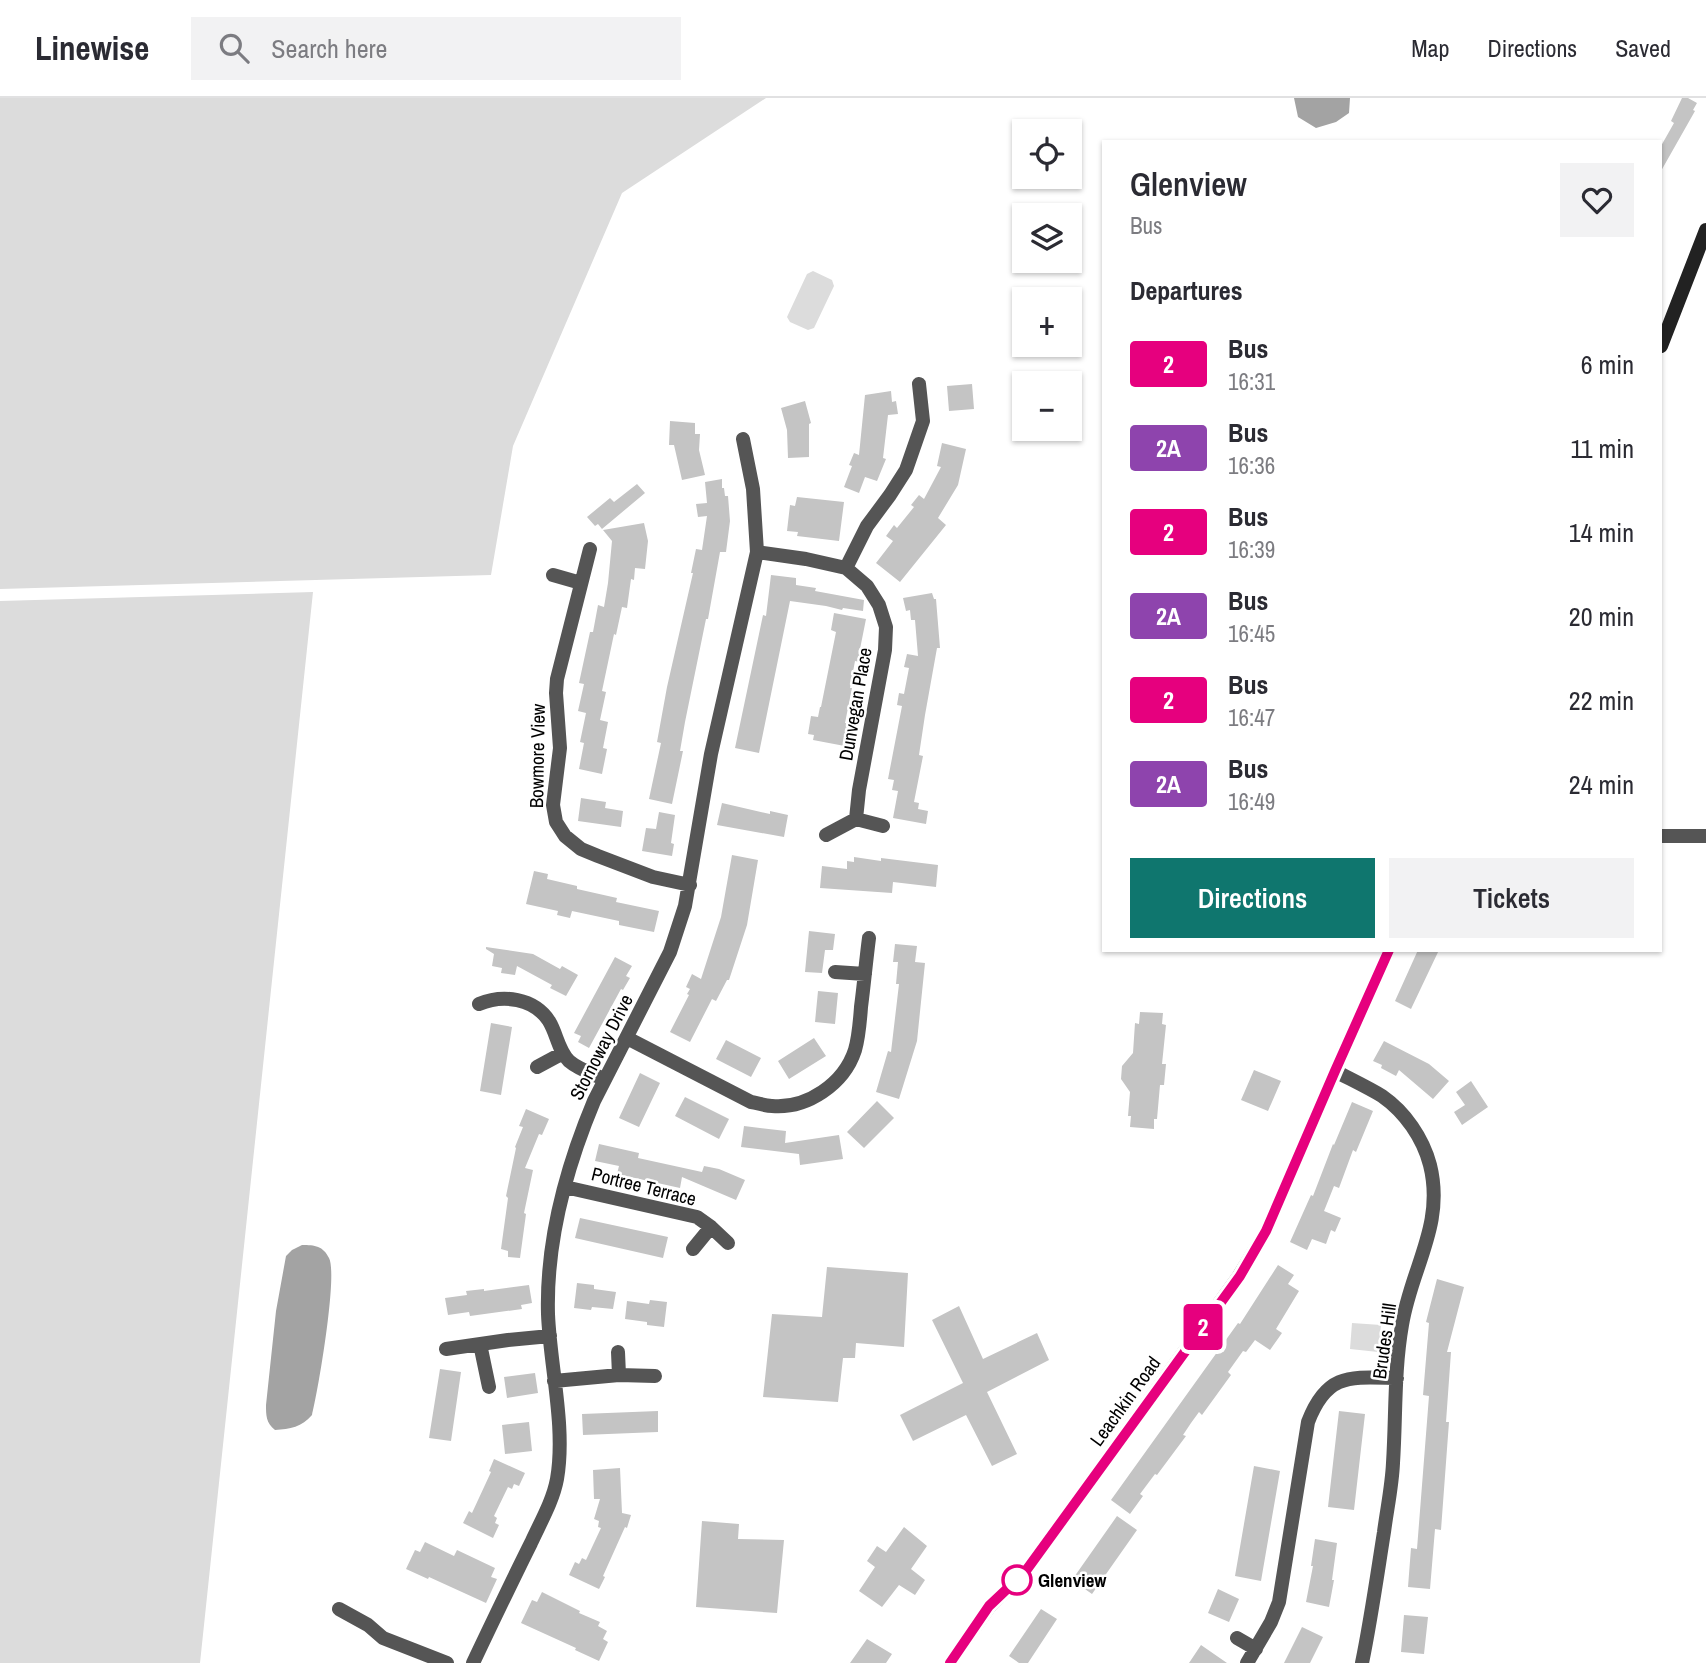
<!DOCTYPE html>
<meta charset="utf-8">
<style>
body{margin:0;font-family:"Archivo Narrow",sans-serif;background:#f2f2f3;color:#2b2b33;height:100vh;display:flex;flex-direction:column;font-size:26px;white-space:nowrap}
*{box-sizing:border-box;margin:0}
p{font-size:23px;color:#7c7c81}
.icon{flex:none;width:38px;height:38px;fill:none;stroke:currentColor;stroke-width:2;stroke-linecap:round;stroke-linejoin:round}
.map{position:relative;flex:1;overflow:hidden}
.details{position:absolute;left:1102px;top:42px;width:560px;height:812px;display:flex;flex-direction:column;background:#fff;border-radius:0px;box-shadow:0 2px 5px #0004}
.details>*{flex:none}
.badge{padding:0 14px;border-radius:5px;font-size:24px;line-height:46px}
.tools{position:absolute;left:1012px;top:21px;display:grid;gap:14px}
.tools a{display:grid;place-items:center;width:70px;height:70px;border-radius:0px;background:#fff;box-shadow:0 2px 5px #0004;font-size:35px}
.map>.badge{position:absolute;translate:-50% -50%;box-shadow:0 0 0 4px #fff}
h2{padding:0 28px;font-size:26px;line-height:63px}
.round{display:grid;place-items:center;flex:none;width:74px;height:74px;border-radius:0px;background:#f2f2f3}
.overview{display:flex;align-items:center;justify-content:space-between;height:119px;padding:0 28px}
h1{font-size:33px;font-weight:600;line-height:52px}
.cta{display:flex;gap:14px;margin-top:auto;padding:14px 28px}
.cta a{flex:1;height:80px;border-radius:0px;background:#0f766e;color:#fff;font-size:28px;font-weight:600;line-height:80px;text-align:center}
.cta a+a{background:#f2f2f3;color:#2b2b33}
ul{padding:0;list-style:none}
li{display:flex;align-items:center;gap:21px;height:84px;padding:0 28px}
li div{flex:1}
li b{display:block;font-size:26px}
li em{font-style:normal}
li .badge{min-width:77px;font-weight:700;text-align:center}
header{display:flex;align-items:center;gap:42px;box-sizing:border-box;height:98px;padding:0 35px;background:#fff;border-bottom:2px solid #e1e1e2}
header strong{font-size:33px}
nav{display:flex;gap:38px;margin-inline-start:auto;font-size:24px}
.search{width:490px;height:63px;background:#f2f2f3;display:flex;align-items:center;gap:18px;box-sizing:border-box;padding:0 24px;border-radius:0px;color:#7c7c81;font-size:26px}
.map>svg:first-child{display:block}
</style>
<header>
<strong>Linewise</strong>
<div class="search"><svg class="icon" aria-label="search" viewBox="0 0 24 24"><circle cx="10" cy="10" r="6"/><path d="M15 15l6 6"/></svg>Search here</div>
<nav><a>Map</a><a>Directions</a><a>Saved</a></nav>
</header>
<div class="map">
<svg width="1706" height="1565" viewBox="0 0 1706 1565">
<rect width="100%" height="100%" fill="#fff"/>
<path fill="#dcdcdc" d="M0,0H766L622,95L513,348L491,477L0,491Z
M813,173L832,182L834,188L814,230L808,232L790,224L787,219L807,176Z
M313,494L200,1565H0V503Z
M1352,1225L1381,1227L1378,1254L1350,1251Z"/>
<path fill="#a3a3a3" d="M1294,0H1350L1349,15L1336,24L1316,30L1298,19Z
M302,1147C315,1147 323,1148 329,1160C338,1177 318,1294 312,1317C302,1329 290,1331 275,1332C266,1325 266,1317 266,1307L276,1213L286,1158L292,1152Z"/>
<path fill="#c4c4c4" d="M1682,0H1688L1697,5L1693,12L1695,13L1661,73V48L1674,25L1671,23Z
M972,286L974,311L949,313L947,288Z
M891,293L892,304L896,303L898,316L888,317L883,360L886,361L877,383L865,379L859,395L844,389L852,368L849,367L854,355L859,357L865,297Z
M805,303L811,325L809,326V359L788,360L787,332L781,310Z
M670,323L695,325V336H700L699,352L705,377L682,382L674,347H669Z
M942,345L966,351L958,387L938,420L946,427L900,484L876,465L893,443L886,438L894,427L897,430L914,409L911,407L919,397L924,401L941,369L937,368Z
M722,381V390H724L725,398H728L730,423L726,454H720L708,521H706L685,624L680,653H683L672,706L649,701L661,645L657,644L667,589L693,475H691L696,451L702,452L707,418L698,419L696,406L707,405L705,384Z
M637,386L645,395L602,431L598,426L595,428L587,419L610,400L614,404Z
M797,399L844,404L839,443L797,438L798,434L787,433L790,407L795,408Z
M644,425L648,443L645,471L635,470L634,482L631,481L627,510L622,509L616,537L614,536L602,593L606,594L600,622L608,624L603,650L607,651L602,676L579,671L584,645L580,644L586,615L578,613L584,586L579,585L590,534H593L598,507L604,509L608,485L612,443L603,432Z
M771,477L796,480V487L816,490L815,493L864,502L863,513L843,510L842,512L826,508L790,503L759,655L735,650L763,517L766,518Z
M932,495L934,501H936L940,550H937L925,617L919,657L923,658L914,704L919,705L918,711L928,713L926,726L893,720L898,693L892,692L894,682L888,681L902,608L897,607L899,595L904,596L909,570L904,569L907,556L918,558L915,522H911L910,512L906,513L903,500Z
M834,515L866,521L860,551L862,552L860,564L855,563L850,590H852L845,625L854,627L850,649L813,642L814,637L808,636L811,618L818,619L820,609H821L836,534L831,532Z
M581,700L606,704L605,710L623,713L621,729L578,723Z
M722,705L770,716V713L788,717L784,739L717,727Z
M659,714L675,717L671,745L674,746L672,758L642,753L646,730L656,731Z
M732,757L758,762L747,827L729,882H727L716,903L712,901L690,944L670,934L689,897L687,896L690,891L686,889L692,876L701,881L721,819Z
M854,759L881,763V760L938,767L936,789L893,784L892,795L820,790L822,768L847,771V763L854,764Z
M534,773L548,776L547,781L577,788V791L617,800L616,804L659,813L654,834L619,827V823L572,813L570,820L557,817L558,813L526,806Z
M809,833L835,836L833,852H825L822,875L805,874Z
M895,846L917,848L915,864L925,865L917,943L899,1001L876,994L888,953L891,954L899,886H896L898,864H893Z
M486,849L533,856L560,871L562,868L578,877L566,898L550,890L552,887L517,868L515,877L501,875L502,870L492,868L494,856L486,851Z
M1418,852H1439L1411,911L1395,903Z
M615,859L632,868L626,878L630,880L623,892L621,891L589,950L578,944L581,938L574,935Z
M818,893L838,895L835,926L815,924Z
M1140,914L1163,915L1162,926L1166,927L1162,966H1166L1164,987H1160L1157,1021H1154V1031L1130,1029L1131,1018H1128L1130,994L1121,981L1122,968L1133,955L1135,925L1139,926Z
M491,925L512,929L501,997L480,993Z
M814,940L826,958L789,981L778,963Z
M726,942L761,960L751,979L716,961Z
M1384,943L1429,966L1449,983L1433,1001L1399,972L1396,978L1381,970L1382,967L1373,963Z
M1254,972L1281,983L1268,1013L1241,1002Z
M640,975L660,985L639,1029L619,1020Z
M1471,983L1488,1009L1462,1027L1454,1014L1465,1007L1456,994Z
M685,999L729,1021L719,1041L675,1018Z
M877,1003L894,1020L864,1050L847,1034Z
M1352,1004L1373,1013L1356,1054L1353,1052L1339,1090L1334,1088L1324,1113L1341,1120L1335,1134L1331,1132L1326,1146L1312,1141L1307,1152L1290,1144L1311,1097L1313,1098L1333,1046L1334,1047Z
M526,1011L549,1021L542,1037L539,1036L525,1070L533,1072L524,1115L526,1116L520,1160L508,1159V1153L501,1151L508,1100L506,1098L516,1050L515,1049L523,1029L519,1028Z
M744,1028L786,1033L785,1045L839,1037L843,1061L800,1067L799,1056L741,1049Z
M599,1046L639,1055L638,1060L702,1074L704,1068L719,1071L745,1082L736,1102L682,1079L680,1090L617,1076L619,1068L595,1063Z
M580,1120L668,1139L663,1160L575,1140Z
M1278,1167L1294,1177L1288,1186L1299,1193L1276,1231L1282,1235L1270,1252L1255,1242L1246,1254L1243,1253L1228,1274L1231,1277L1202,1317L1199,1314L1191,1325L1183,1337L1186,1338L1157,1377L1155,1376L1140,1396L1143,1398L1130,1416L1111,1402L1238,1225L1240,1226Z
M827,1169L908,1175L904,1249L856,1245L855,1260H843L838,1304L763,1299L772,1216L822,1219Z
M1437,1181L1464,1189L1447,1254H1451L1446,1324H1449L1441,1432L1435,1431L1430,1491L1408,1489L1411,1450L1417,1451L1429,1298L1423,1297L1429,1225L1426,1224Z
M577,1185L594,1187V1191L616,1194L613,1211L592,1209L591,1212L574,1210Z
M529,1187L532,1205L521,1207L522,1211L470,1218L469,1214L448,1217L445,1200L467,1197L466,1193L484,1191V1193Z
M650,1202L667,1204L664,1229L647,1227V1224L625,1221L627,1203L649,1206Z
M959,1208L983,1261L1037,1235L1049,1262L987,1294L1017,1356L992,1368L966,1317L913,1343L900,1317L963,1285L932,1222Z
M440,1271L461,1274L451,1343L429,1340Z
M535,1275L538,1295L507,1300L504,1279Z
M658,1313V1334L583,1337L582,1316Z
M1339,1313L1365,1316L1354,1412L1328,1409Z
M529,1324L532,1353L505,1356L502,1327Z
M494,1361L525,1375L519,1388L514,1386L512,1391L508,1389L494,1418L497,1420L495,1425L499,1427L493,1440L463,1425L469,1413L472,1415L491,1374L489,1373Z
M1254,1368L1280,1373L1261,1483L1235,1478Z
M620,1370L622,1415L631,1417L627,1430L625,1429L603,1478L605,1479L599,1491L569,1477L575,1464L579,1466L582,1460L586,1462L601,1430L598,1429L599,1423L594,1421L600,1401H594L593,1372Z
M1117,1418L1137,1432L1092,1496L1072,1482Z
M702,1423L739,1426L738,1441L784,1442L777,1515L696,1509Z
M904,1429L927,1448L911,1471L925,1482L915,1497L899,1487L882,1509L859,1493L875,1469L867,1463L877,1448L886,1454Z
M1315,1441L1337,1445L1332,1482H1334L1329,1509L1306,1504L1313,1468H1311Z
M425,1444L454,1458L457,1452L495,1470L491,1479L497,1481L486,1505L429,1479L428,1481L406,1471L415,1452L420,1454Z
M1218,1491L1239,1501L1229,1524L1208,1515Z
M542,1494L580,1513L579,1515L600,1524L598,1528L607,1533L603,1541L608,1544L599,1563L575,1552L576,1550L521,1525L532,1502L537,1504Z
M1041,1511L1057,1521L1028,1565H1019L1009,1558Z
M1404,1517L1428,1519L1424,1556L1401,1554Z
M1302,1529L1323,1539L1310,1565H1284Z
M867,1541L892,1556L886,1565H850Z
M1201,1547L1227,1565H1189Z"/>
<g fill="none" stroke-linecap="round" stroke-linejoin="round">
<path stroke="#555" stroke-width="14" d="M590,451L557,581L556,595L560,650L553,707L556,724L565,738L581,751L598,758L653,779L690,787
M757,454L806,461L846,470L867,488L879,507L886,529L885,552L859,692L856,721L883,728
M846,470L867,428L890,397L906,372L923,323L919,286
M553,477L581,485
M826,737L856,721
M1661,738H1706
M835,874L865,876
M479,906C503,896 534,900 549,923C557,936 558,952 569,963C578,971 593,976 604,981
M627,940L751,1004C758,1005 765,1008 772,1008C807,1011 844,986 855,952C859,938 860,923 861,909C864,886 866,863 869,840
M537,969L563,955
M1335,973C1350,981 1367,989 1382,998C1405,1014 1423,1040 1430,1067C1445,1127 1411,1170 1402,1227C1394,1272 1396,1319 1393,1365C1392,1388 1387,1411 1384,1434C1377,1478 1371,1521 1362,1565
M565,1089L697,1119L711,1129L728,1145
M693,1151L711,1129
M480,1246L489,1289
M446,1251L508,1242L550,1238
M618,1254L619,1277
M554,1283L619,1277L655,1278
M339,1511L368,1527L383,1540L447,1565
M1237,1540L1256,1551
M473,1565C492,1525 511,1485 531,1445C540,1425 553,1403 557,1381C566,1329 550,1268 548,1216C546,1143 566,1070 594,1003L670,854L685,808L711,656L757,454L753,391L743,341
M1247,1565L1271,1524L1279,1504L1308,1324C1327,1274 1351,1279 1397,1280"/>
<path stroke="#222" stroke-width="14" d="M1661,248L1706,132
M950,1565L989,1509L1025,1474L1239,1178L1266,1133L1344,952L1389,852"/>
</g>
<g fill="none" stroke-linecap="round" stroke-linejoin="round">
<g stroke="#fff" stroke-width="16">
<path id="line" d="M950,1565L989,1508L1025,1474L1240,1178L1266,1133L1335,973L1389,852"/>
</g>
<use href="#line" stroke="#e6007e" stroke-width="10"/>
</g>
<circle fill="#fff" stroke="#e6007e" stroke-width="3.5" cx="1017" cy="1482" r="14"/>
<g text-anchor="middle" stroke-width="5" stroke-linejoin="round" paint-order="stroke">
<g font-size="19" fill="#000" stroke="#fff">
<text transform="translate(855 606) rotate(-80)" y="7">Dunvegan Place</text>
<text transform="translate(537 658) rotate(-89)" y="7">Bowmore View</text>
<text transform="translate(601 949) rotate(-63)" y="7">Stornoway Drive</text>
<text transform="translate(644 1088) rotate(14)" y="7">Portree Terrace</text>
<text transform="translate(1384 1243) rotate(-82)" y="7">Brudes Hill</text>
<text transform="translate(1125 1303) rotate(-54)" y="7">Leachkin Road</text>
</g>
<g font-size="19" font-weight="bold" fill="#000" stroke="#fff" text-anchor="start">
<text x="1038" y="1489">Glenview</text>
</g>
</g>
</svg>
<div class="tools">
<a><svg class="icon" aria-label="locate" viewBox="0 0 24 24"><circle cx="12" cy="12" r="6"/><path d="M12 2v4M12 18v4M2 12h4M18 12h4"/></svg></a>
<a><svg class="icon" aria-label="layers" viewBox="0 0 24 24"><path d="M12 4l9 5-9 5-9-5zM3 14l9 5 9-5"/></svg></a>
<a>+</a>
<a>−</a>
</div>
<b class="badge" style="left:1203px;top:1229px;background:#e6007e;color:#fff">2</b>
<section class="details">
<div class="overview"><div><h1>Glenview</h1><p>Bus</p></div><a class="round"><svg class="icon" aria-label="heart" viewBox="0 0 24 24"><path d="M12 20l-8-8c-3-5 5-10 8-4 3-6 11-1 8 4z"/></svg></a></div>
<h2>Departures</h2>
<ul>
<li><span class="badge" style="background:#e6007e;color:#fff">2</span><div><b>Bus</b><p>16:31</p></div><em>6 min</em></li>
<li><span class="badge" style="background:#8e44ad;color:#fff">2A</span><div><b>Bus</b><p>16:36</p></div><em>11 min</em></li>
<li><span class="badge" style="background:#e6007e;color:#fff">2</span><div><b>Bus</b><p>16:39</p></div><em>14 min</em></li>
<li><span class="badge" style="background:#8e44ad;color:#fff">2A</span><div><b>Bus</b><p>16:45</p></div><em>20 min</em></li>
<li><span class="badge" style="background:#e6007e;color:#fff">2</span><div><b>Bus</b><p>16:47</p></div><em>22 min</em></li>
<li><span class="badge" style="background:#8e44ad;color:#fff">2A</span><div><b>Bus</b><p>16:49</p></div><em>24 min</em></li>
</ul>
<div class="cta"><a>Directions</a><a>Tickets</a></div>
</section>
</div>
